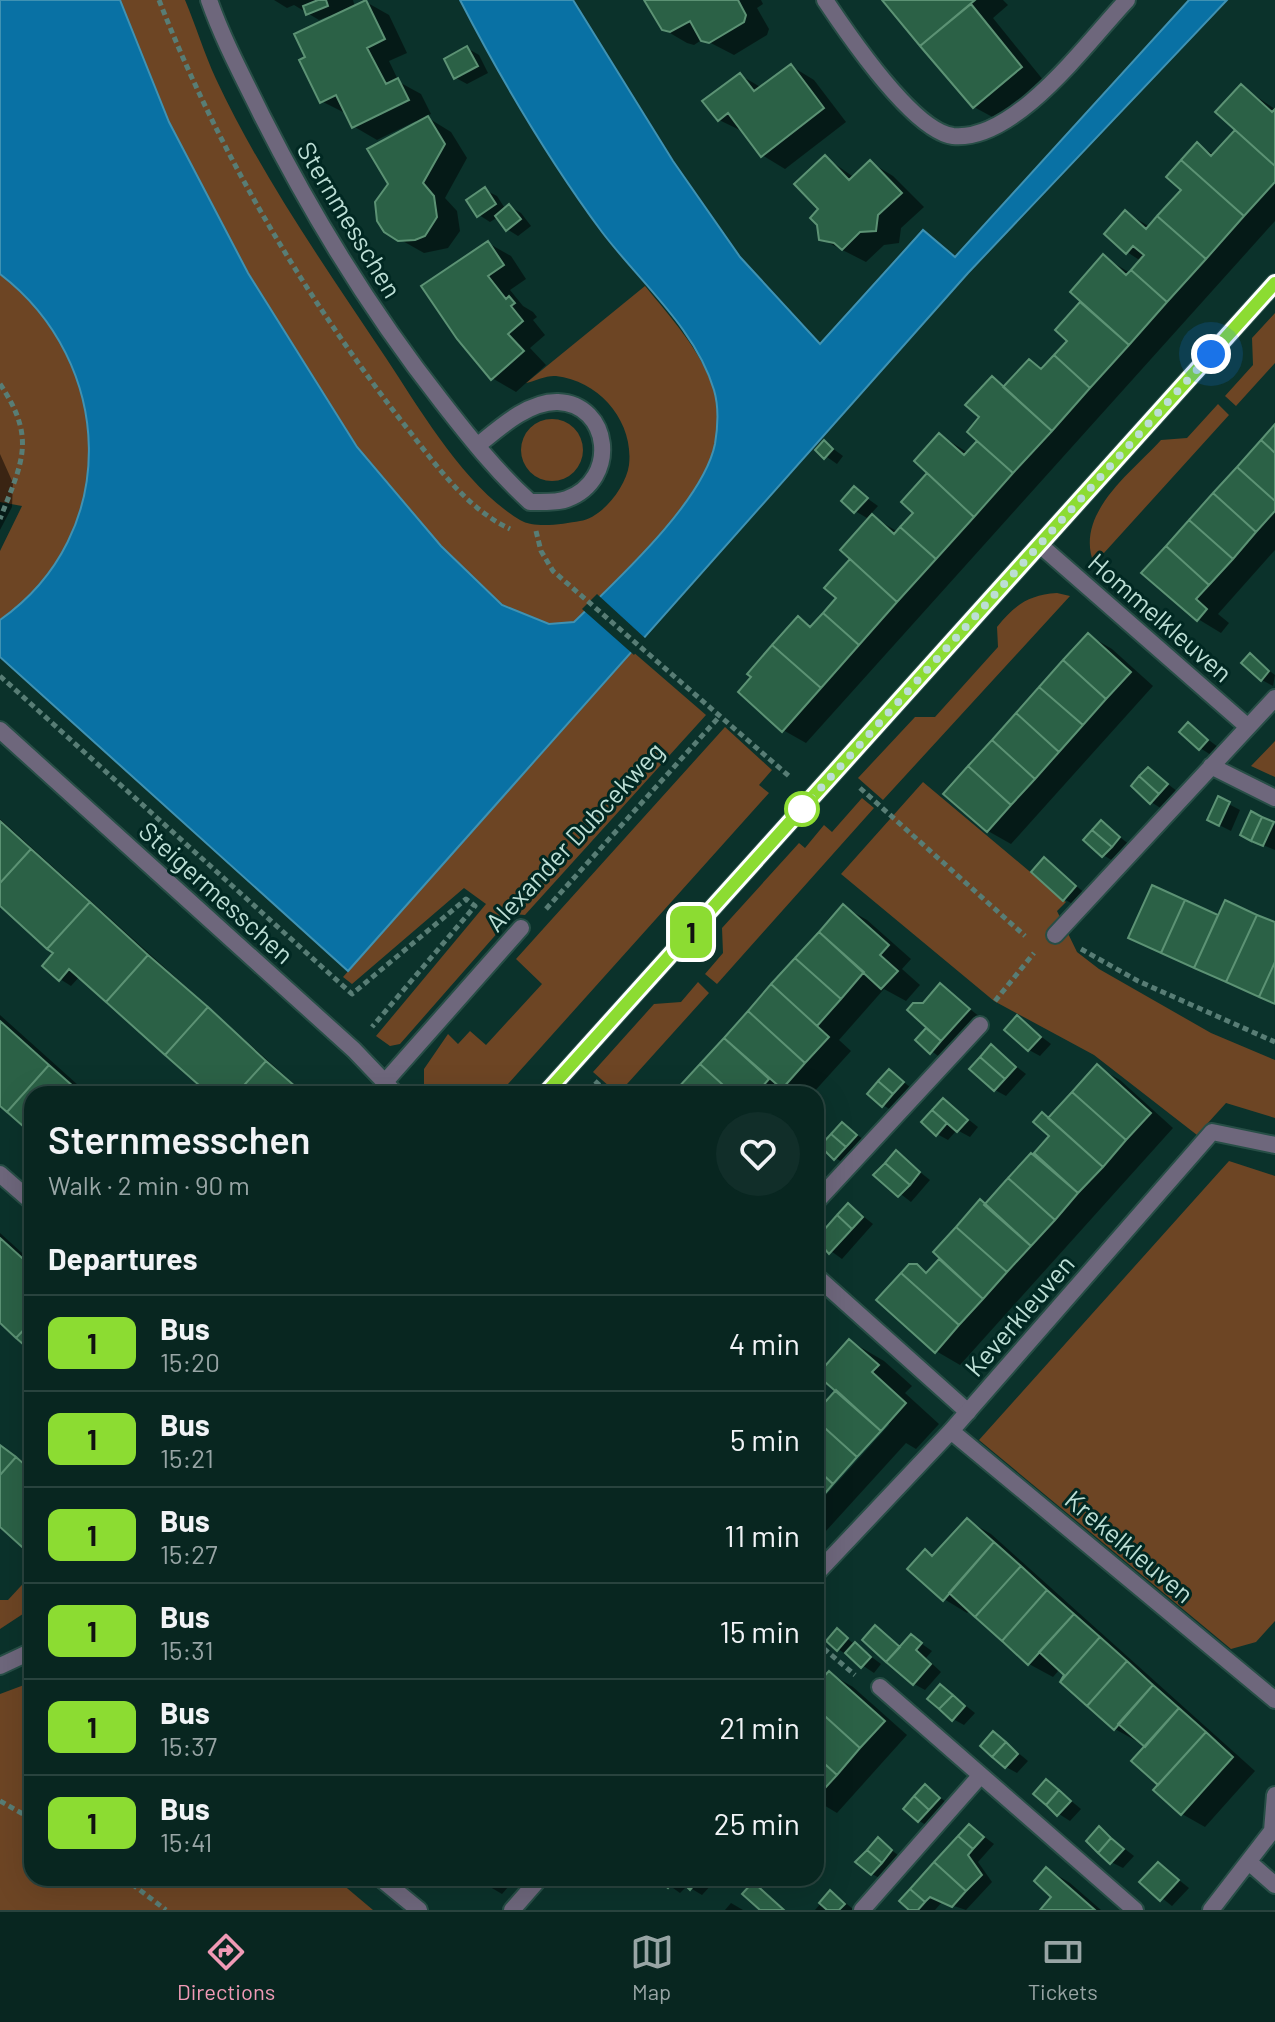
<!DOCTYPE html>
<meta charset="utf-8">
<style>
body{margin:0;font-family:Barlow,sans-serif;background:#112e29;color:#f1f3f6;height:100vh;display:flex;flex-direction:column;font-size:30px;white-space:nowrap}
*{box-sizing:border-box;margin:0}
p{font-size:26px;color:#98a5a5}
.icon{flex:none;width:44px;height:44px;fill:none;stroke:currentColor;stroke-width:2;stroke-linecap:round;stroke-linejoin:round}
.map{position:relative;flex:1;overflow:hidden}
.sheet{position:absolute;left:24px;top:1086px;width:800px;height:800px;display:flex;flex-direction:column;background:#082620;border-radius:24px;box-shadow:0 8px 32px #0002,0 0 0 2px #29433e}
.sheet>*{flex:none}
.badge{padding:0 16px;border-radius:12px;font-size:28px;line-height:52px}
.you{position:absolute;width:40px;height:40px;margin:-20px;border:6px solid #fff;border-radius:50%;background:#1a73e8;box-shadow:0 0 0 12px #1a73e833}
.map>.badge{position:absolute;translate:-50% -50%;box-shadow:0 0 0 4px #fff}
h2{padding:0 24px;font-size:30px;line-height:72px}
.round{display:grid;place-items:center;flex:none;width:84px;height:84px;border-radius:42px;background:#112e29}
.summary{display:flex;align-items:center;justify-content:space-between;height:136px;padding:0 24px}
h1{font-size:38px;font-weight:600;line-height:60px}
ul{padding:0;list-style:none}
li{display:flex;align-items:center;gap:24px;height:96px;padding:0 24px;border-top:2px solid #29433e}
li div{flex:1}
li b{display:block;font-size:30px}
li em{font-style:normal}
li .badge{min-width:88px;font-weight:700;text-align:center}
.dock{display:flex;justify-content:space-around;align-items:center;height:112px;border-top:2px solid #29433e;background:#082620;font-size:22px;color:#98a5a5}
.dock a{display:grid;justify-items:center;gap:4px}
.dock .selected{color:#f09ab6}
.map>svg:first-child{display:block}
</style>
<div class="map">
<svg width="1275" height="1910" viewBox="0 0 1275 1910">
<rect width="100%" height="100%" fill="#0b322b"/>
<path fill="#6d4524" d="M120,0H185C196,26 204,53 216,79C262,177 326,268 386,358C421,411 465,487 520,520C535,529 563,524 580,521C602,518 626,487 629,465C634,422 600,381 556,376C547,375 535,381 526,383L645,286C671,318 699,348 713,387C723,415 717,451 704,476C680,521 611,586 574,622L549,624L502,605L441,546L357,447L248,273L169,122Z
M0,274C115,362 122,534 0,620V551L22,506L0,502Z
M1275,313V363L1236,406L1225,396L1253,365L1252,338Z
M1218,404L1229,415L1094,564C1074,514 1130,474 1161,440L1187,438Z
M521 450a31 31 0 1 1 62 0a31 31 0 1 1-62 0Z
M1057,593L1070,596L883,800L858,778L915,717H935L998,647L997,627C1015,605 1028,595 1057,593Z
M632,651L706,715L525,915L514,914L400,1044L390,1046L376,1036L486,904L464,888L352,984L343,977Z
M725,727L772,770L759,785L769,793L499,1094H424V1069L448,1034L458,1044L470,1031L486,1045L542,984L516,959Z
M1275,741V777L1251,766Z
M923,782L1066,902L1057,911L1077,952L1099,969L1211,1033L1275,1060V1118L1226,1103L1197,1135L1094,1055L994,1001L841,874Z
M862,798L874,808L717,984L705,974L723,953L722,928L799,843L805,848L824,825L832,832Z
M698,982L709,993L618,1094L593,1072L654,1004L681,1002Z
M1229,1161L1275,1176V1621L1256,1642L1231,1649L979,1440Z
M32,1574V1608L0,1629V1600H8Z
M32,1682V1878H335L373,1910H0V1694Z"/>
<path fill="#0971a4" stroke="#3f92b3" stroke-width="2" d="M0,0H120L169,122L248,273L357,447L441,546L502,605L549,624L574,622C617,580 703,502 715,444C718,426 719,407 714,390C696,329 639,281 602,232C548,159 502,81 460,0H573L673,161L740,257L820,344L923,230L955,257L1189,0H1227L968,273L348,971L0,657V620C122,534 115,362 0,274Z"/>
<path fill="#0b322b" d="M597,594L646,639L634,655L582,609Z"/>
<path fill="#0007" d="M274,0H353L355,7L366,2L389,15L407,53L389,61L399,82L421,94L431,114L425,116L451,132L467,158L445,198L457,211L460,231L448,248L424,253L385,231L390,184L416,121L377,140L353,126L347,114L321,101L308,58L329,16L319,20L294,5L287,8Z
M646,0H761L763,4L757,8L769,29L767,35L734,55L703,39L694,45L687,43L663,29Z
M885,0H1003L1008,5L993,18L1044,81L998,120L974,107Z
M467,48L479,55L488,73L467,84L456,78Z
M791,66L814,80L846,122L785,169L762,155L744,132L719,120L740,75L762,88Z
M1242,87L1275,109V221L806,743L783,730L799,619L812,627L838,598L873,517L898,532L916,513L940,435L968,453L980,441L992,379L1006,387L1030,361L1044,369L1070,341L1058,330L1083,302L1104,257L1130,273L1141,261L1127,252L1125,212L1150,227L1184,190L1197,145L1215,155L1238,130Z
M825,157L855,178L870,162L893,176L924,207L901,228L899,243L884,245L866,262L821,239Z
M485,190L497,196L506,210L510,207L521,213L531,226L518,236L507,229L498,217L490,222L479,215Z
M488,243L511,256L526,279L510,290L523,306L533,312L537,317L533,320L545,335L530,348L546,365L516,392L492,378L458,338Z
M1275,427V550L1218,614L1229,623L1221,633L1198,619L1144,573Z
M824,442L843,456L837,464L817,450Z
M0,454L13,483L12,507L0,530Z
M854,489L878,506L867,518L855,511Z
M1088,635L1112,649L1153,686L1011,844L988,831Z
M1250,656L1275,675L1273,686L1262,680Z
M1189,725L1218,747L1211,755L1200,748Z
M1149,769L1178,792L1162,809L1151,802Z
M1219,799L1240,810L1231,831L1209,820Z
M1252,814L1275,825V850L1253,841Z
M0,819L305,1094H212L80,976L71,986L60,979L55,953L0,904Z
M1101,822L1130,845L1115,862L1103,855Z
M1045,860L1086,894L1076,906L1064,899Z
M1153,888L1219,917L1275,925V1005L1130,937Z
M844,907L867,920L911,959L902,969L920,985L906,1001L884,989L839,1040L851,1051L812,1094H675Z
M941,986L980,1017L942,1059L917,1040L929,1028L924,1005Z
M0,1015L88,1094H32V1132L0,1103Z
M1017,1018L1051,1044L1040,1056L1029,1050Z
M991,1047L1026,1074L1006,1096L995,1090Z
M1097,1067L1120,1080L1173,1128L960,1365L936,1351L916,1266L929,1273L942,1258L1052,1136L1050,1119Z
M889,1071L914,1090L894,1112L883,1105Z
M944,1100L978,1127L970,1137L957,1130L948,1140L937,1134Z
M842,1124L867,1142L846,1164L835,1158Z
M896,1153L930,1180L911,1202L876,1175Z
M849,1205L873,1224L842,1259L817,1241Z
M0,1233L32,1262V1349L0,1320Z
M850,1341L884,1361L912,1386L905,1393L939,1424L916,1449L906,1443L816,1542V1506L889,1425L886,1422L816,1500V1413L838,1390Z
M0,1446L32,1467V1553L0,1524Z
M967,1520L991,1534L1255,1771L1205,1827L1182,1814L1160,1785L1147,1747L1115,1729L1088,1705L1060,1669L1053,1677L1029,1664L970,1610L967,1613L944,1599L925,1552L934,1557Z
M875,1627L902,1648L912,1637L932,1651L926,1658L941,1672L925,1690L914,1684Z
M837,1631L881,1664L874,1673L838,1649Z
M829,1673L853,1687L907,1735L837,1813L822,1804L816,1811V1688Z
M941,1686L975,1713L964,1725L953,1719Z
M994,1733L1028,1761L1017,1773L1006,1767Z
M1047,1781L1081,1809L1070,1821L1059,1814Z
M926,1787L950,1805L930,1827L919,1821Z
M970,1826L994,1844L978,1862L992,1882L966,1910L942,1902L935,1910H912Z
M1099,1829L1134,1856L1123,1868L1111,1862Z
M878,1840L902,1858L883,1880L872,1874Z
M1159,1864L1189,1888L1172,1906L1142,1882Z
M1047,1869L1070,1883L1101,1910H1042L1054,1897Z
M475,1878H516L502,1894Z
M659,1878H707L713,1883L702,1895L687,1886L680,1893Z
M830,1893L841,1899L854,1910H815Z
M731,1903L743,1910H725Z"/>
<path fill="#2b6146" stroke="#5c9274" stroke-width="2" d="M318,0H326L328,6L306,15L303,6Z
M366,0L385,39L367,48L386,84L398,78L409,100L352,128L336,95L320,103L299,60L305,57L294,34Z
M644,0H738L746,15L744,22L709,43L701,41L690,21L670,32L662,30Z
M882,0H975L920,46Z
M971,4L1022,67L973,108L920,46Z
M467,46L478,66L454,79L444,59Z
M791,64L824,108L761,157L728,113L718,121L702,101L740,73L754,91Z
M1241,84L1272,112L1275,109V166L1215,112Z
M428,116L445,144L423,183L434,196L437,217L425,236L415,240L398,241L384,232L377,221L375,202L388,184L367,149Z
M1235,130L1275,166V182L1244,216L1181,160L1197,142L1211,156Z
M825,155L849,180L870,160L902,193L878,215L876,231L860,232L842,250L834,243L819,240L817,225L810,218L818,209L794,184Z
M1181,160L1244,216L1206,259L1157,216L1181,190L1166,177Z
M485,187L496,204L477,217L466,200Z
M509,204L521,219L506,231L495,216Z
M1125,210L1146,229L1157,216L1206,259L1167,302L1131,270L1144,255L1133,246L1126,254L1104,234Z
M488,241L504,265L488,276L506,299L509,296L515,303L511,306L523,321L508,334L524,351L491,380L457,339L421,286Z
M1103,254L1126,275L1131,270L1167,302L1129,345L1070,292Z
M1080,302L1129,345L1090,388L1054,355L1067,341L1055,330Z
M1054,355L1090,388L1052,431L1003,387L1029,359L1041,369Z
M992,376L1052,431L1013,473L967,432L979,417L965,405Z
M1275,424V453L1261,440Z
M939,433L964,455L977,441L1013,473L974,517L914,461Z
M824,440L833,449L824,459L815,450Z
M1261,440L1275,453V501L1237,467Z
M1237,467L1275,501V511L1256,532L1213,493Z
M927,473L974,517L936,559L900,527L913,513L901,502Z
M854,486L868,498L854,513L841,501Z
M1213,493L1256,532L1233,559L1189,520Z
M872,514L894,534L900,527L936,559L897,602L840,550Z
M1189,520L1233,559L1209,585L1166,546Z
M1166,546L1209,585L1196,599L1207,609L1197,621L1141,573Z
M850,559L897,602L859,645L823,613L836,598L824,588Z
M823,613L859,645L821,688L772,645L798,616L810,627Z
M1088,633L1131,672L1106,699L1063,660Z
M772,645L821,688L782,732L738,692L751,677L747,674Z
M1250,653L1269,671L1261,681L1241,663Z
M1063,660L1106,699L1083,725L1039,687Z
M1039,687L1083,725L1059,752L1016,713Z
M1016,713L1059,752L1035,779L992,740Z
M1188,722L1208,740L1199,750L1179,732Z
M992,740L1035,779L1011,805L968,766Z
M968,766L1011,805L987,832L943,794Z
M1148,767L1168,784L1159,794L1139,776Z
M1139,776L1159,794L1150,804L1131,786Z
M1218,796L1230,802L1219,826L1207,820Z
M1251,811L1262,817L1251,841L1240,835Z
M1262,817L1274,822L1263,846L1251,841Z
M1101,820L1120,837L1112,847L1092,830Z
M0,821L31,849L0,883Z
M1092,830L1112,847L1102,857L1083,840Z
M31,849L90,902L47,949L0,906V883Z
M1044,857L1076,886L1063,901L1031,872Z
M1152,885L1185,900L1161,953L1128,938Z
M1185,900L1218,915L1194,968L1161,953Z
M1225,900L1257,915L1226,982L1194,968Z
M90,902L148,955L106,1002L69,969L59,981L42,966L53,953L47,949Z
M843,904L889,945L880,955L898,971L881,989L819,932Z
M1257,915L1275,922V962L1259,997L1226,982Z
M819,932L864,972L841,999L795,958Z
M148,955L208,1007L165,1055L106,1002Z
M795,958L841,999L817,1026L771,984Z
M1275,962V1004L1259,997Z
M940,983L970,1009L941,1041L907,1010L913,1003H923Z
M771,984L829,1037L805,1063L748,1011Z
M208,1007L266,1061L236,1094H209L165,1055Z
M748,1011L805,1063L782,1089L724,1038Z
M1017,1015L1041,1037L1028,1051L1004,1030Z
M0,1021L49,1065L7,1112L0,1106Z
M926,1028L941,1041L930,1054L915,1040Z
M724,1038L769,1079L756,1094H733L700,1064Z
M991,1044L1016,1067L1005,1079L980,1057Z
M980,1057L1005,1079L994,1091L969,1069Z
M266,1061L304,1094H236Z
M700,1064L733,1094H680L676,1090Z
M1097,1064L1151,1113L1126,1140L1072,1092Z
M49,1065L82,1094H32V1134L7,1112Z
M889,1069L904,1082L893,1094L878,1081Z
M878,1081L893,1094L882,1107L867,1094Z
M1072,1092L1126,1140L1103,1167L1048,1118Z
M943,1098L968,1120L957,1132L932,1110Z
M932,1110L947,1123L936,1136L921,1122Z
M1042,1112L1103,1167L1078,1193L1034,1153L1049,1136L1033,1122Z
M842,1122L857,1135L846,1147L831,1134Z
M831,1134L846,1147L834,1160L820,1146Z
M896,1150L920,1172L910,1185L885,1163Z
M1031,1153L1078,1193L1055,1220L1008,1178Z
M885,1163L910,1185L898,1197L873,1175Z
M1008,1178L1055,1220L1031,1246L984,1205Z
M980,1199L1031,1246L1007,1272L956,1227Z
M848,1203L863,1217L852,1229L837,1215Z
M837,1215L852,1229L829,1254L816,1239Z
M956,1227L1007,1272L983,1299L933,1252Z
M0,1238L32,1267V1321L16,1338L0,1323Z
M939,1259L983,1299L959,1325L901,1273L909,1264H917L926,1273Z
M901,1273L959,1325L935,1353L876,1300Z
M32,1321V1352L16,1338Z
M849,1339L879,1365L872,1372L906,1403L881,1431L817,1375Z
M836,1390L881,1431L857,1457L816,1420V1412Z
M816,1420L857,1457L833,1484L816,1468Z
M0,1445L16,1457L0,1475Z
M16,1457L32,1471V1556L0,1527V1475Z
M816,1468L833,1484L816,1504Z
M967,1518L994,1542L943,1601L907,1569L925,1549L932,1556Z
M994,1542L1021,1566L975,1617L949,1593Z
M1021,1566L1047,1590L1002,1641L975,1617Z
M1047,1590L1074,1614L1028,1665L1002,1641Z
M1074,1614L1100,1637L1060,1682L1064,1675L1039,1652Z
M875,1625L900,1647L886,1662L862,1640Z
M837,1628L848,1638L837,1651L826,1641Z
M911,1634L922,1643L916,1650L931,1664L913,1685L886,1662Z
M1100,1637L1127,1661L1087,1706L1060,1682Z
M855,1642L871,1657L861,1668L845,1653Z
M1127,1661L1153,1685L1114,1730L1087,1706Z
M829,1671L885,1721L860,1748L816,1708V1685Z
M940,1684L953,1695L939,1709L927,1699Z
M1153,1685L1179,1708L1145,1747L1118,1724Z
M953,1695L965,1706L952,1721L939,1709Z
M816,1708L860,1748L837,1775L816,1756Z
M1179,1708L1206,1732L1158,1785L1131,1761Z
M993,1731L1006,1742L992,1757L980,1746Z
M1206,1732L1233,1757L1181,1815L1153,1790Z
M1006,1742L1018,1754L1005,1768L992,1757Z
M816,1756L837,1775L816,1798Z
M1046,1779L1059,1790L1046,1805L1033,1794Z
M925,1784L940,1798L929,1810L914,1796Z
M1059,1790L1071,1801L1057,1816L1046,1805Z
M914,1796L929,1810L918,1822L903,1809Z
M969,1824L984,1837L973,1849L958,1836Z
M1099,1826L1111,1838L1098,1853L1086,1841Z
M958,1836L973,1849L968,1855L982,1875L966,1891L934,1862Z
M878,1837L892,1850L882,1863L867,1850Z
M1111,1838L1124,1849L1110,1864L1098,1853Z
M867,1850L882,1863L871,1875L855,1862Z
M934,1862L966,1891L952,1907L930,1897L925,1902L910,1889Z
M1158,1862L1179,1880L1160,1901L1139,1882Z
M1046,1867L1095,1910H1040L1051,1897L1034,1881Z
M656,1878H677L668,1888Z
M678,1878H700L690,1890Z
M753,1882L784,1910H760L742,1894Z
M910,1889L925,1902L918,1910H909L899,1901Z
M830,1890L845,1904L839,1910H827L819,1903Z"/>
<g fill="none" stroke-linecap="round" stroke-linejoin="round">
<g stroke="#274e46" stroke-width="20">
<path id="service" d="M816,1202L980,1025
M816,1276L968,1412
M880,1687L1135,1910
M862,1910L980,1776"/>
</g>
<g stroke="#274e46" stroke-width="20">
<path id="minor" d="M209,0C223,40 243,77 262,116C313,217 372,313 442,402C470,438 497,472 530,502C541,502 557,503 567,499C620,479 610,404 558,402C528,401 498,429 477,446
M825,0C847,33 913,131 953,136C1016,142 1088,41 1127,0
M1040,545L1248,727
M0,730L354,1050L396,1094
M1211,766L1275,798
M1055,935L1275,698
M384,1083L521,928
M0,1174L32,1202
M951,1431L1275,1700
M816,1574L951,1431L1212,1132L1275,1145
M1250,1863L1275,1885
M380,1878L419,1910
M512,1910L540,1878
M1211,1910L1272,1831L1275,1795"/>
</g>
<g stroke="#274e46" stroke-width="20">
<path id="tertiary" d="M545,1094L1275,283
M0,1666L32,1651"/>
</g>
<path stroke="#587d75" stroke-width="5" stroke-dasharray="6 4" stroke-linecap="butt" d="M159,0C219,153 303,294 403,423C434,462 464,507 510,529
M0,384C37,439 22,462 0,519
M536,531L541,551L553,571L790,777
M0,676L352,994L466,899L475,906L372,1027
M860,788L1025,936
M546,909L719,717
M1081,949L1138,981L1275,1042
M995,1001L1034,953
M595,1081L609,1094
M816,1642L855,1675
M0,1801L32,1819
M124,1878L166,1910"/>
<use href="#service" stroke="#6e677c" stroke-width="16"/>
<use href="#minor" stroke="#6e677c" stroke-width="16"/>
<use href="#tertiary" stroke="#6e677c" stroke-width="16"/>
</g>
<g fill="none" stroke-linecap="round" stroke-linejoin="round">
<g stroke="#fff" stroke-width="18">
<path id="line" d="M545,1094L1275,283"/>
</g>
<use href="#line" stroke="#8cdc32" stroke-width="12"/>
<path stroke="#bcded5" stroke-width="8" stroke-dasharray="0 14.4" d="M802,809L1211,354"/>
</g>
<circle fill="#fff" stroke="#8cdc32" stroke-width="4" cx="802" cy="809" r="16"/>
<g text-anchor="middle" stroke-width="6" stroke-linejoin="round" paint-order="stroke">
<g font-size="26" fill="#bcded5" stroke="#012822">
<text transform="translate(349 220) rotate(59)" y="9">Sternmesschen</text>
<text transform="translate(1160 618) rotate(41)" y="9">Hommelkleuven</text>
<text transform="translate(575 837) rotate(-47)" y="9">Alexander Dubcekweg</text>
<text transform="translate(216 893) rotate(42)" y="9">Steigermesschen</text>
<text transform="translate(1020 1316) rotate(-49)" y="9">Keverkleuven</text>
<text transform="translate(1129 1547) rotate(40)" y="9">Krekelkleuven</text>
</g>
</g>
</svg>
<div class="you" style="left:1211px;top:354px"></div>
<b class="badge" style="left:691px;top:932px;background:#8cdc32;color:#111">1</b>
<section class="sheet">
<div class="summary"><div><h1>Sternmesschen</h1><p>Walk · 2 min · 90 m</p></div><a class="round"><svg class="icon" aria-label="heart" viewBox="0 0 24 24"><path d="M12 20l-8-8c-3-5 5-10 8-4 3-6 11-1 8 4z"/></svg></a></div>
<h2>Departures</h2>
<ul>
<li><span class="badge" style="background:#8cdc32;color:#111">1</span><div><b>Bus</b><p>15:20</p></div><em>4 min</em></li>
<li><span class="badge" style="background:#8cdc32;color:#111">1</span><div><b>Bus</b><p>15:21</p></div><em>5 min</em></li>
<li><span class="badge" style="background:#8cdc32;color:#111">1</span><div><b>Bus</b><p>15:27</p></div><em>11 min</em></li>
<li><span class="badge" style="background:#8cdc32;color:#111">1</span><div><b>Bus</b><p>15:31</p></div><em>15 min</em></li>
<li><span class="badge" style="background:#8cdc32;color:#111">1</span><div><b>Bus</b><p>15:37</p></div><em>21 min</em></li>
<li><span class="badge" style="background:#8cdc32;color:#111">1</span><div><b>Bus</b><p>15:41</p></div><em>25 min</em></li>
</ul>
</section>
</div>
<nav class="dock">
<a class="selected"><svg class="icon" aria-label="directions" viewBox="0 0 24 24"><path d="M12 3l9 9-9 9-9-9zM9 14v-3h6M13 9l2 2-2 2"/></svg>Directions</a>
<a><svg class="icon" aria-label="map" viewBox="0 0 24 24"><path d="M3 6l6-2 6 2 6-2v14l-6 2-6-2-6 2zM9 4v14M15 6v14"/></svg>Map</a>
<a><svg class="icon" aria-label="tickets" viewBox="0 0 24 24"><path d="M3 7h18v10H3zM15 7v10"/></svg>Tickets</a>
</nav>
